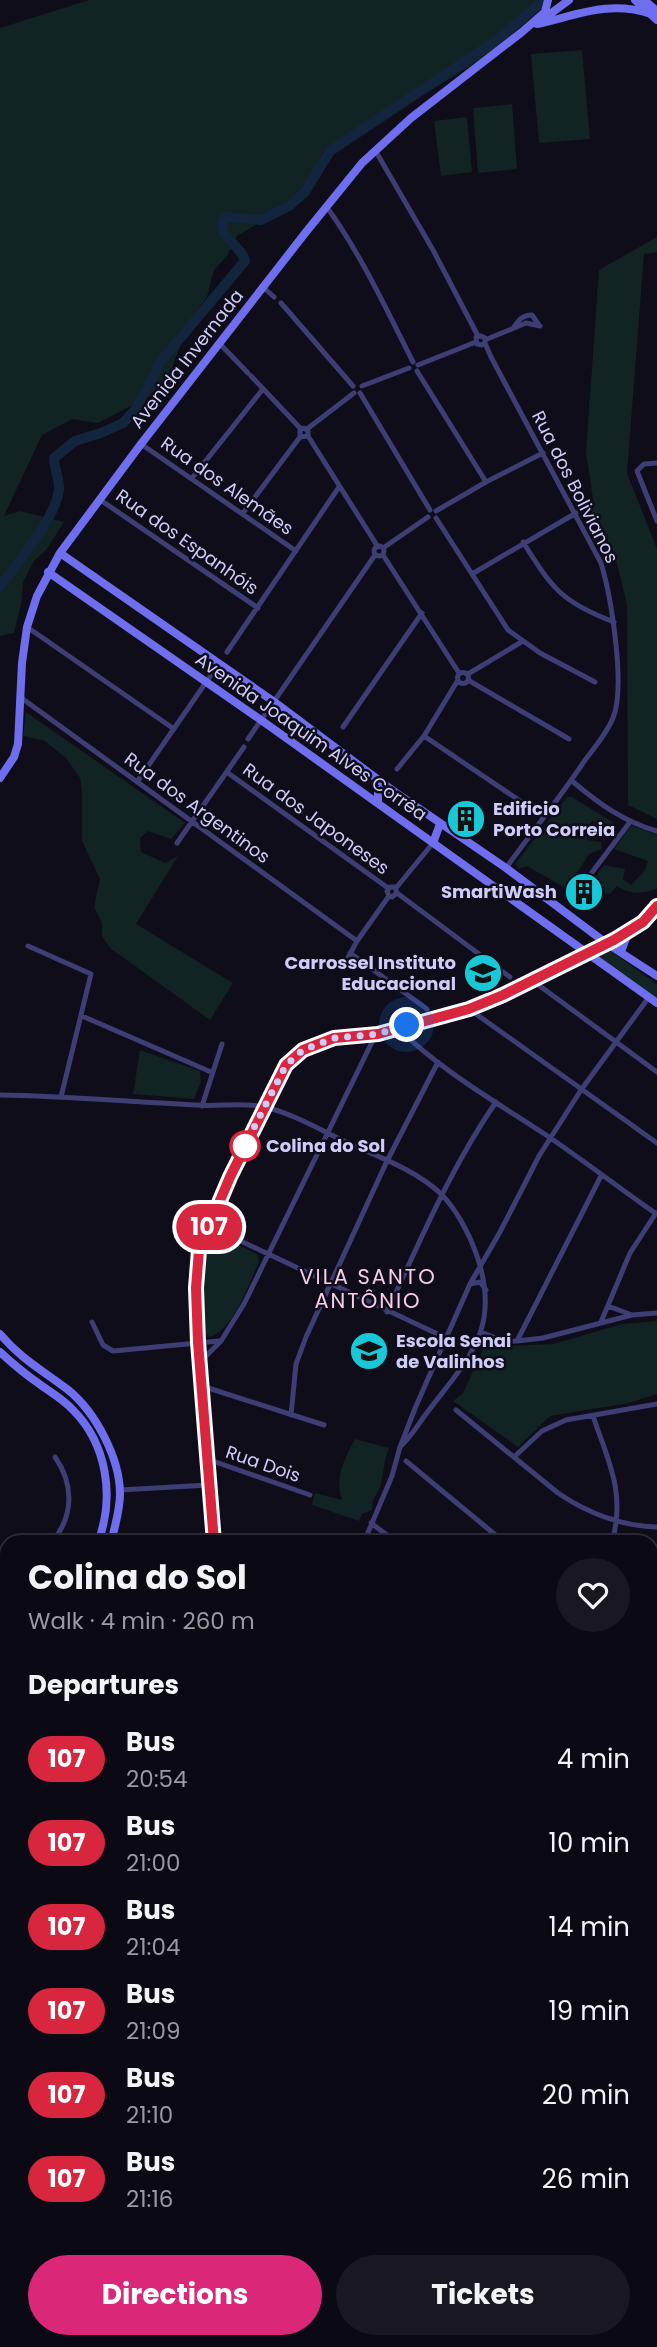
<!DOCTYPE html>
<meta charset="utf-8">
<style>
body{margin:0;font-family:Poppins,sans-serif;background:#191822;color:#f1f3f6;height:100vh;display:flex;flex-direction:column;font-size:26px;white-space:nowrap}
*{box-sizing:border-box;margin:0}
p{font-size:23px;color:#9a9aa0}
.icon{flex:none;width:38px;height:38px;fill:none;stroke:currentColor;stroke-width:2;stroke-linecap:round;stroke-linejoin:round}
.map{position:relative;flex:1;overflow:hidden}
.sheet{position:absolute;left:0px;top:1535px;width:658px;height:814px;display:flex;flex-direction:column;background:#0b0a14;border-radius:21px 21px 0 0;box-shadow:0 4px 10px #0003,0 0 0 2px #2b2b34}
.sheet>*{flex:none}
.badge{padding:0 14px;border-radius:23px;font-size:24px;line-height:46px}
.you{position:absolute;width:35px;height:35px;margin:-18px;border:5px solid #fff;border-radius:50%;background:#1a73e8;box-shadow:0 0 0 10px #1a73e833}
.map>.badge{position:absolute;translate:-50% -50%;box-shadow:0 0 0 4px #fff}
h2{padding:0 28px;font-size:26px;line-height:63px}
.round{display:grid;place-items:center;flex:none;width:74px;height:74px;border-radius:37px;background:#191822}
.headline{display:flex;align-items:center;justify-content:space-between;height:119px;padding:0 28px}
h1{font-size:33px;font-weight:700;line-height:52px}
.action{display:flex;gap:14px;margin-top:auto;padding:14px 28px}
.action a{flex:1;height:80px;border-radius:42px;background:#db2777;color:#fff;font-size:28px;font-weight:700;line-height:80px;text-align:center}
.action a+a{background:#191822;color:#f1f3f6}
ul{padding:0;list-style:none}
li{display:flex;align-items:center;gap:21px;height:84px;padding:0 28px}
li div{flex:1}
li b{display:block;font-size:26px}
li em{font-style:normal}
li .badge{min-width:77px;font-weight:700;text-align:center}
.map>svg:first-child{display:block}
</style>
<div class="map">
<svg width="657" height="2347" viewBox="0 0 657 2347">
<rect width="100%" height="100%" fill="#0f0d1a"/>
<path fill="#112322" d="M89,0H539L537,12L487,56L395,112L341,138L323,152L304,196L237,236L227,256L214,270L207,297L190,320L164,389L98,423L72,419L42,435L4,516L20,511L64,522L46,550L34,561L23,582L21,605L14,633L0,636V28Z
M582,50L590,139L539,143L531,54Z
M512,104L517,169L478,173L473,108Z
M467,117L472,172L441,176L434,121Z
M657,237V252L644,254L627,473L657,549V819L628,805L627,605L617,563L589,510L594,506L586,452L599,270Z
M26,712L185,823L171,839L148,831L140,838L141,852L165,863L178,856L136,924L233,983L210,1020L110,948L102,936V923L94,907L100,879L82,841V792L80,778L66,758L45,741L23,736Z
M567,797H572L614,823L607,829L593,821L585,829L587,840L601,842L602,849L589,854L567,889L527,866L519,869L515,864Z
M631,826L657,834V889C642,894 630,895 617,886L610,894L600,893C593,880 595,876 604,865L625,869L623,879L631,885L645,870L648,861L614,849Z
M608,949L657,984V999L601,959L600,954Z
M140,1050L200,1071L201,1082L194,1099L133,1094Z
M216,1233L258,1255L259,1262C248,1285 234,1329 210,1337L202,1332L201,1279L209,1236Z
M657,1321V1394L629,1403L550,1416L518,1447L453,1401L463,1393L487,1341L508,1346L553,1344L622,1324Z
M355,1439L389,1448C384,1461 384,1470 381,1483C379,1495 373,1493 372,1510L362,1514L359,1521L312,1505L315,1493L342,1500C334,1477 345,1458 355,1439Z
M657,1845V1906L651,1919V1846Z
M0,2031L7,2034V2098H0Z
M657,2123V2347H629L626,2342H651V2141Z
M0,2186L7,2190V2244L0,2267Z
M43,2342H110L116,2347H39Z
M161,2342H225L232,2345L249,2347H174Z"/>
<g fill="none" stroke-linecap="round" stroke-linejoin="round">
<path stroke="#12253d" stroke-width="2" d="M647,2342L648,2347"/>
<path stroke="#12253d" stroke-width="10" d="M0,587C19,560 54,521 59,490C60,480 54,468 54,458L75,441L101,433L123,423L135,410L161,361L245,261C242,245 212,234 226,217L261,220L289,206L305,192L330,151L497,40L543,1"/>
<path stroke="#3e3d74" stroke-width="5" d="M375,150L433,250L478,336
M326,206C361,254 386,309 413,362
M263,287L274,297
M281,303L353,386
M514,327C519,320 522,315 532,315L539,325
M485,340L526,323L540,326
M485,343L482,345L477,344L476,337L481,336L485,338V343L491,357L601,563C611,596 626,687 613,718C606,735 593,749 583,763C559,799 531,833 506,868
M220,344L248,373
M418,365L476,342
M417,371L486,482
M251,376L301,429
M362,386L409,368
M360,393L430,510
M307,429L354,393
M308,436L300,437V430L304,428L308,431V436L378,547
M141,444L296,551
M657,463L644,464L637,471L657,521
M192,478L263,389
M99,499L258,608
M436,511L486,482L543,453
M243,513L300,437
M436,518L508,630L540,653L595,682
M523,542C552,588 561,602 614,622
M374 551a5 5 0 1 1 10 0a5 5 0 1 1-10 0Z
M383,548L428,517
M383,555L459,673
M472,574L576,513
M27,627L174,729
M227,652L339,487
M457.5 678a5.5 5.5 0 1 1 11 0a5.5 5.5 0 1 1-11 0Z
M468,674L523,641
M468,680L569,739
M20,697L357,941
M343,727L422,613
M424,736L532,809
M248,739L375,555
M397,769L424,736L458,680
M228,773L388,888
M572,781C598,803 624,822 657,831
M137,782L218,665
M177,843L244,747
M396,888L433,843
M397,893L392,897L389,896L387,891L390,887H395L397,893L510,977
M575,895L630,822
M28,946L91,974L61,1097
M350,953L427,1009
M342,969L357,941L389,896
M533,981L657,1072
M469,1009L657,1143
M82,1016L211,1072
M398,1028C440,1070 496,1102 546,1135C583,1160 619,1188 655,1213
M0,1095C65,1096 131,1102 196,1105C217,1107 245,1102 265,1107C294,1114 322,1131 348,1143C379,1157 416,1170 441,1194C456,1209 469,1233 476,1253C503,1329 468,1358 426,1414C417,1426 411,1437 400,1447
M202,1106L222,1044
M209,1226L446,1338
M470,1284L480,1282L486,1290
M608,1306L632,1315
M387,1312C420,1241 451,1167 496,1102
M92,1322L103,1345L113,1351L219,1341
M601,1322L630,1253L656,1213
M481,1332L498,1339
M517,1341L601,1176
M477,1342L517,1341L543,1338L632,1315L657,1313
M200,1362L221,1341L244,1304L376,1034
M202,1386L324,1425
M456,1410L558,1493C589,1514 620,1526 657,1527
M291,1415L296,1364L306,1337L387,1161L438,1062
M593,1416C608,1461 626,1492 612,1542
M514,1457L542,1431L566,1420L657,1404
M207,1459L310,1495
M406,1461L504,1542
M120,1490L208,1485
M371,1523L396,1542
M52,1542C74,1516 74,1484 55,1457
M364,1542L392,1476L400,1447L416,1406L470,1284L500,1232L539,1156L581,1090L649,997
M0,1575L7,1571
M651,1651L657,1654
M0,1658L7,1675
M0,1722L7,1715
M7,1726L5,1733L7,1743
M654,1732L657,1692
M0,1749L4,1763"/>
<path stroke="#6e6eee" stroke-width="8" d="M635,0L657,20
M644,0L657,11
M542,20L569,0
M537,24C578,15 609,0 651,14
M60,553L273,701L392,790L506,868L606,943L657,976
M48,572L261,720L657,1003
M0,778L14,757L18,744L22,663L27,627L37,596L60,553L141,444L306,232L362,163L411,118L522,32L545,12L548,0
M378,803V792L381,789L392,790
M433,843L440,824
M621,952L629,930
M0,1334C21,1359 42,1370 67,1389C95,1411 120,1458 120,1494C120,1510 115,1526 111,1542
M0,1352C12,1363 25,1374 38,1383C50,1392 63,1399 73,1410C107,1444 115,1497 98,1542
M214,1542L198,1342L196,1288L199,1250L230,1177L286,1065L303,1050L334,1038L378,1034L469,1009L504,995L614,940L643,922L657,906
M651,1742L657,1744
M0,1764L7,1763"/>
<path stroke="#b45fec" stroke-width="9" d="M0,2157L7,2163
M243,2342L261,2347"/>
</g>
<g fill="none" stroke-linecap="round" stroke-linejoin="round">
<g stroke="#fff" stroke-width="16">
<path id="line" d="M214,1542L198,1342L196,1288L199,1250L230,1177L286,1065L303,1050L334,1038L378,1034L469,1009L503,995L614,940L643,922L657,906"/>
</g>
<use href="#line" stroke="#d7263d" stroke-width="10"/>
<path stroke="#d0ccf9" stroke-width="7" stroke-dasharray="0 12.6" d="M245,1146L241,1153L286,1065L303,1050L334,1038L378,1034L407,1025"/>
</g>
<defs>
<g id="building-disc" transform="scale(2.0125)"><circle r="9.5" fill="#19c8d7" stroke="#0f0d1a"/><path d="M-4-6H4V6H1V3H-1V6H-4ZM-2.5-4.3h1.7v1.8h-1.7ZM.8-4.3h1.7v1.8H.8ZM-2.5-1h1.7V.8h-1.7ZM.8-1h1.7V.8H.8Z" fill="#111"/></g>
<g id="school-disc" transform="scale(2.0125)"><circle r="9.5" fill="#19c8d7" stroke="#0f0d1a"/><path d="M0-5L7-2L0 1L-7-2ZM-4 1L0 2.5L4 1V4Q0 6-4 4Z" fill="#111"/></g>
<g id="university-disc" transform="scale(2.0125)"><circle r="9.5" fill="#19c8d7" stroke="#0f0d1a"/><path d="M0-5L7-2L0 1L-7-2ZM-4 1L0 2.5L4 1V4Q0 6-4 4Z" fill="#111"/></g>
</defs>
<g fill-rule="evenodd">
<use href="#building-disc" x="466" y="819"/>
<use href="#building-disc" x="584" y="892"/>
<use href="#school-disc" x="483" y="973"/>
<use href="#university-disc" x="369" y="1351"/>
</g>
<circle fill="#fff" stroke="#d7263d" stroke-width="3.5" cx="245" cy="1146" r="14"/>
<g text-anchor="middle" stroke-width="5" stroke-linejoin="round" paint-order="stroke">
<g font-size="18" fill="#d0ccf9" stroke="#0f0d1a">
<text transform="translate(187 359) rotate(-52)" y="6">Avenida Invernada</text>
<text transform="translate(227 486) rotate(35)" y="6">Rua dos Alemães</text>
<text transform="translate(575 487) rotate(63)" y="6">Rua dos Bolivianos</text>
<text transform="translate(187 542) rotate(35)" y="6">Rua dos Espanhóis</text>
<text transform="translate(311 737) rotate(35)" y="6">Avenida Joaquim Alves Corrêa</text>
<text transform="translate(197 808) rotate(36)" y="6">Rua dos Argentinos</text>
<text transform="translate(316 819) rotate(36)" y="6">Rua dos Japoneses</text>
<text transform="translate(263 1464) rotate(19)" y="6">Rua Dois</text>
</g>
<g font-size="18" font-weight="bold" fill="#d0ccf9" stroke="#0f0d1a" text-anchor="start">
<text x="493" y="815">Edificio<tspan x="493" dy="21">Porto Correia</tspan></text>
<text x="557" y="898" text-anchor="end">SmartiWash</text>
<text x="456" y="969" text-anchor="end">Carrossel Instituto<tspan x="456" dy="21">Educacional</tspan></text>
<text x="396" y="1347">Escola Senai<tspan x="396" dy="21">de Valinhos</tspan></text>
</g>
<g font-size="18" font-weight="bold" fill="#d0ccf9" stroke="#0f0d1a" text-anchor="start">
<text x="266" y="1152">Colina do Sol</text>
</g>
<g font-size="21" letter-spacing="2" fill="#f9cdea" stroke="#0f0d1a">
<text x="368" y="1284">VILA SANTO<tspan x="368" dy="24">ANTÔNIO</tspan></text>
</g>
</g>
</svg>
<div class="you" style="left:407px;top:1025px"></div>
<b class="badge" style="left:209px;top:1227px;background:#d7263d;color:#fff">107</b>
<section class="sheet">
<div class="headline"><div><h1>Colina do Sol</h1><p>Walk · 4 min · 260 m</p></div><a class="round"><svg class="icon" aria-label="heart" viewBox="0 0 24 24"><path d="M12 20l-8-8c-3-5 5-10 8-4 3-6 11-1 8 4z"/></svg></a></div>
<h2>Departures</h2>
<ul>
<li><span class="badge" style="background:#d7263d;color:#fff">107</span><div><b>Bus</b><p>20:54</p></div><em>4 min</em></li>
<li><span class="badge" style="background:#d7263d;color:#fff">107</span><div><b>Bus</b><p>21:00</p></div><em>10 min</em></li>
<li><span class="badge" style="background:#d7263d;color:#fff">107</span><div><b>Bus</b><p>21:04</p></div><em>14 min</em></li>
<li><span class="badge" style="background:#d7263d;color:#fff">107</span><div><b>Bus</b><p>21:09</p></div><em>19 min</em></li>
<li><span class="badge" style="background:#d7263d;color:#fff">107</span><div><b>Bus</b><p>21:10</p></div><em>20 min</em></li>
<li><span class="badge" style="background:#d7263d;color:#fff">107</span><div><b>Bus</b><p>21:16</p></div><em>26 min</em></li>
</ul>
<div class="action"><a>Directions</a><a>Tickets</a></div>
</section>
</div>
